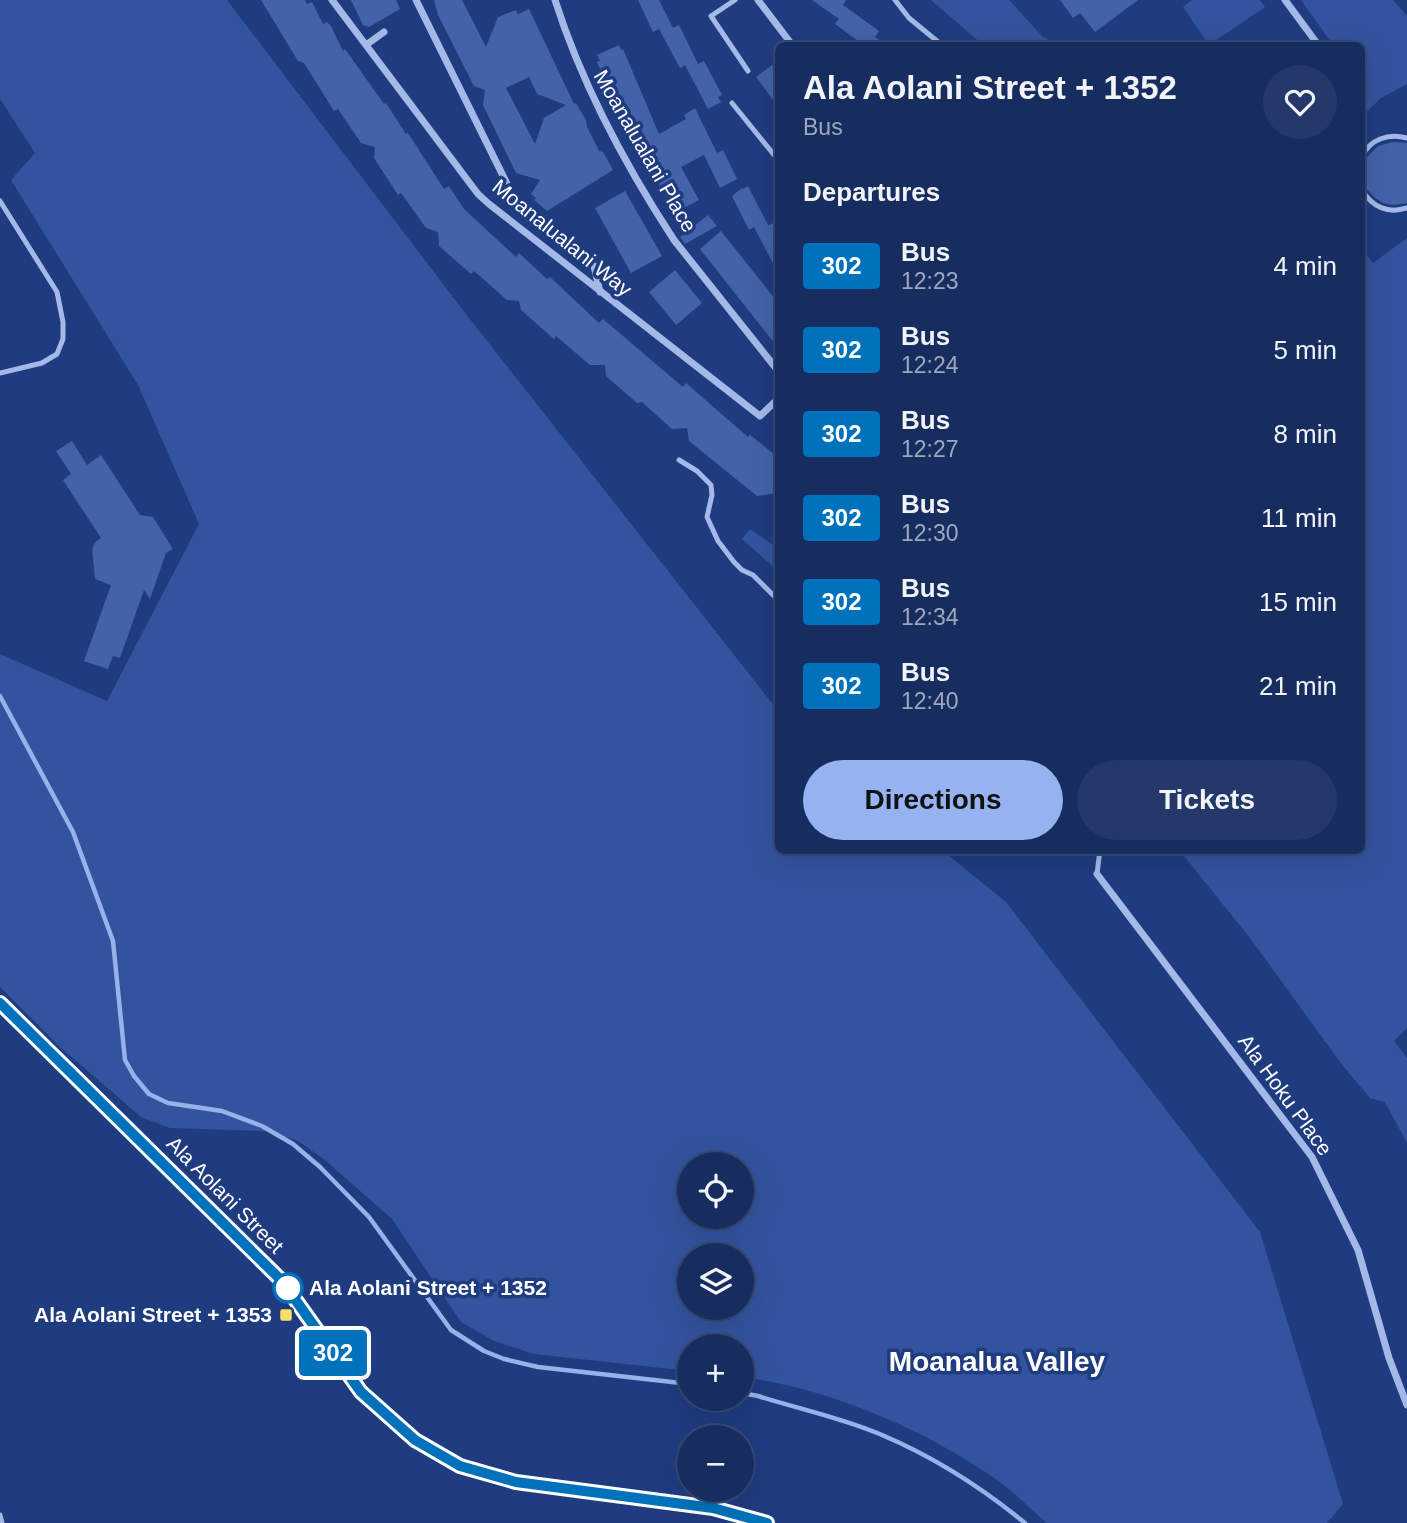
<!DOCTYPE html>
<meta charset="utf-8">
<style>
body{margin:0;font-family:Arial,sans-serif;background:#243969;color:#f1f3f6;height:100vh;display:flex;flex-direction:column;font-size:26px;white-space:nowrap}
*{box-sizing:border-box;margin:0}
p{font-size:23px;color:#9ea8bd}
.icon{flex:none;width:38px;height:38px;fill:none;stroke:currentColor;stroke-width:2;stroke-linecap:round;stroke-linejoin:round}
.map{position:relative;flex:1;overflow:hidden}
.sheet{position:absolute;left:775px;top:42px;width:590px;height:812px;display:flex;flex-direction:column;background:#172d60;border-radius:10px;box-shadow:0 7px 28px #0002,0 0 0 2px #364975}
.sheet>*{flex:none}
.badge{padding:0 14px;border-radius:5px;font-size:24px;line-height:46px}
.fabs{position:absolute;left:677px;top:1152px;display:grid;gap:14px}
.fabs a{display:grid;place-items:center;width:77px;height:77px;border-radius:50%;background:#172d60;box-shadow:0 7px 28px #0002,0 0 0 2px #364975;font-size:35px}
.map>.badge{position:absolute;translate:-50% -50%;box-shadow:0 0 0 4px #fff}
h2{padding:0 28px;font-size:26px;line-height:63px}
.round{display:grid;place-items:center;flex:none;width:74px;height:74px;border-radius:37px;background:#243969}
.overview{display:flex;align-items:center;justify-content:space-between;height:119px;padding:0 28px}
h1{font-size:33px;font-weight:600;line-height:52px}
.button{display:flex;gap:14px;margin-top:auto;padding:14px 28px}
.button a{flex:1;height:80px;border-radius:42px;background:#95b2f1;color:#111;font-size:28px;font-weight:600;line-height:80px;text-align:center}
.button a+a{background:#243969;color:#f1f3f6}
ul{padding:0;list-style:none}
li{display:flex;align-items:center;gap:21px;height:84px;padding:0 28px}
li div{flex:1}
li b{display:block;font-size:26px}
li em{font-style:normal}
li .badge{min-width:77px;font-weight:700;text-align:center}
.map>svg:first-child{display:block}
</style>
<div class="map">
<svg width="1407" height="1523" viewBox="0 0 1407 1523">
<rect width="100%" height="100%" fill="#1f3c80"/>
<path fill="#33539e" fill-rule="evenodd" d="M0,0H227L462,309L779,712V850L943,851L1006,902L1260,1232L1343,1504L1327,1523H1047C1028,1507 1010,1488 990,1475C919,1427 826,1388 742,1377V1346H690L689,1371L534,1354L494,1341L461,1322L392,1219L325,1160L298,1141L266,1131L170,1128L141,1117L59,1046L0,987V654L107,701L199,524L138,385L11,180L35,153L0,99ZM690,1164H742V1216H690ZM690,1255H742V1307H690Z
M931,0H1009L1042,36L1058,45H983Z
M1192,0H1260L1265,7L1209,45L1183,7Z
M1301,0H1393L1407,16V84L1381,98L1362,116V46L1333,45Z
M1407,238V1028L1394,1041L1407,1058V1143L1385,1102L1370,1098L1343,1066L1250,938L1180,851L1362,850V249L1373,263Z
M750,529L779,549V572L742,539Z"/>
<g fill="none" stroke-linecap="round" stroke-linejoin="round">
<path stroke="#97b2ea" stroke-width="4.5" d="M0,696L73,832L113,941L125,1060L134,1076L149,1094L168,1103L222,1111L262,1126L293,1144L320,1167L369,1217L451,1330L484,1351L504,1359L538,1367L690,1384
M742,1393L758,1396C799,1409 843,1418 882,1435C934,1457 981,1487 1025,1523"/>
</g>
<path fill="#4362a8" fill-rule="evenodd" d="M261,0H305L307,4L312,2L323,24L327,22L331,26L343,51L345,49L384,104L386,103L406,134L408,133L444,189L449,186L464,209L516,257L519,253L547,279L550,277L599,323L603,319L683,387L686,383L748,437L750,435L779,458V493L757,496L689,441L687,428L672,429L642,402L637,403L606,376L605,365H590L556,336L554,339L521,310L519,301L507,300L474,271L471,274L439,246L438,232L426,228L401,193L398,195L374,158L375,147L361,143L338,109L334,111L304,63L298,61Z
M351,0H396L400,9L369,27L363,25Z
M434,0H462L486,47L498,17L516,10L518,14L529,9L574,104L576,103L586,120L587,127L599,151L603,152L613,170L547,211L534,200L536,198L531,194L540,180L516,173L483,105L485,90L474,86L438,15ZM529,77L537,94L566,105L544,118L535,144L506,88Z
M638,0H659L673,28L679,25L698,64L704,61L722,95L718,97L721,102L708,109L685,65L680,68L659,29L653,32Z
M812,0H846L843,5L879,31L875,37L888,46H865L835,24L839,19Z
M1060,0H1138L1095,32L1080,13L1073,18Z
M619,45L621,50L623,49L659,134L686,119L684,115L695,108L717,153L723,150L737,179L720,188L704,155L681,167L699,200L675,213L630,130L628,125L625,126L597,62L600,61L597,55Z
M772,65L779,75V108L756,77Z
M1393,142L1407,143V203L1393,205L1383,203L1374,197L1363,185L1362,179L1363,161L1378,146Z
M748,186L768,225L774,223L779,233V275L754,227L749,230L732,196L742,188L743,189Z
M625,191L662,256L631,273L595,208Z
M708,215L717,226L685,244L680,237Z
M721,231L779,304V349L700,249Z
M675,270L702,303L676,325L649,292Z
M72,441L87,465L101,455L140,515L153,517L173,549L166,553L150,599L144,590L120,658L113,656L108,669L84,661L111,585L95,579L92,550L95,542L101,538L63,480L71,474L56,451Z"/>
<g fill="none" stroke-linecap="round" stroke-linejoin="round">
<path stroke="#a4b9e8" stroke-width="5" d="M735,0L711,16L748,71
M895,0L909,18L943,46
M732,103L779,161
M1362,156C1371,139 1388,133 1407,138
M1362,190C1372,207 1388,214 1407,208
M0,201L57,292L63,322V339L57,354L42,363L0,373
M679,460L697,471L711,485L712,495L707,517L718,541L734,562L742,570L753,575L779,601
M1097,874L1100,850
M0,1515L2,1523"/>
<path stroke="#a4b9e8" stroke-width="7" d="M332,0L478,194L489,204L760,416L779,398
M416,0L510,190L528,213L594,266L600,292
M555,0C582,85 625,165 674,240L779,372
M758,0L793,46
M1285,0L1319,46
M366,45L384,32
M1097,874L1312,1157L1358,1250L1389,1358L1407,1405"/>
<path stroke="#cfdaf6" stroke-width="14" d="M0,1003L282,1281L361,1392L415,1440L460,1466L516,1482L713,1508L767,1523"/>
</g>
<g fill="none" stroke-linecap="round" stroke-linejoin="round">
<g stroke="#fff" stroke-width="16">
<path id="line" d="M0,1003L282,1281L361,1392L415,1440L460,1466L516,1482L713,1508L767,1523"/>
</g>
<use href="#line" stroke="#0072bc" stroke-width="10"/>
</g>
<circle fill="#fff" stroke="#0072bc" stroke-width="3.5" cx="288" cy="1288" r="14"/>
<rect fill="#f6e164" stroke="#1f3c80" stroke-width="2.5" x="279" y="1308" width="14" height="14" rx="3.5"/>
<g text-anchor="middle" stroke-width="7" stroke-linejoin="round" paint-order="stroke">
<g font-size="21" fill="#fff" stroke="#1f3c80">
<text transform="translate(645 151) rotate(60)" y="7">Moanalualani Place</text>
<text transform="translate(562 238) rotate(39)" y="7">Moanalualani Way</text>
<text transform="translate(1285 1095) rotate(54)" y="7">Ala Hoku Place</text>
<text transform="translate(225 1195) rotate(45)" y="7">Ala Aolani Street</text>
</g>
<g font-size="21" font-weight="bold" fill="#fff" stroke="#1f3c80" text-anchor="start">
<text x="309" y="1295">Ala Aolani Street + 1352</text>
</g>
<g font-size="21" font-weight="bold" fill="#fff" stroke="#1f3c80" text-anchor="end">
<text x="272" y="1322">Ala Aolani Street + 1353</text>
</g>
<g font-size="28" font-weight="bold" fill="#fff" stroke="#1f3c80">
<text x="997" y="1371">Moanalua Valley</text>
</g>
</g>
</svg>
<div class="fabs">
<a><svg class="icon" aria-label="locate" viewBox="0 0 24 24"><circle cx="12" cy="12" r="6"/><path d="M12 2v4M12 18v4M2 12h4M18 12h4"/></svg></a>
<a><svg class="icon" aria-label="layers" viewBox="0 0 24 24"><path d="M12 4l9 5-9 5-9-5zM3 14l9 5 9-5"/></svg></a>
<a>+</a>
<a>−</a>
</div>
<b class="badge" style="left:333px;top:1353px;background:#0072bc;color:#fff">302</b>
<section class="sheet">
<div class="overview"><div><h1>Ala Aolani Street + 1352</h1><p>Bus</p></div><a class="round"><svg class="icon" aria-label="heart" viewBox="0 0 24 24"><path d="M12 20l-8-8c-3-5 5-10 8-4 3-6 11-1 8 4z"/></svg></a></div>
<h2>Departures</h2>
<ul>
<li><span class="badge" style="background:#0072bc;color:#fff">302</span><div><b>Bus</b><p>12:23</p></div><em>4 min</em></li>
<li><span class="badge" style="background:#0072bc;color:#fff">302</span><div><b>Bus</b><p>12:24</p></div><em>5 min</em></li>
<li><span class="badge" style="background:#0072bc;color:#fff">302</span><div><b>Bus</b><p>12:27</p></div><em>8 min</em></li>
<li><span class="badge" style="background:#0072bc;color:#fff">302</span><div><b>Bus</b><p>12:30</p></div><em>11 min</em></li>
<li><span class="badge" style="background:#0072bc;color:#fff">302</span><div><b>Bus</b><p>12:34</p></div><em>15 min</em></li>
<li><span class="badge" style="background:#0072bc;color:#fff">302</span><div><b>Bus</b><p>12:40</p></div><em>21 min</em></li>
</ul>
<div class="button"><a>Directions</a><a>Tickets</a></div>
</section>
</div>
